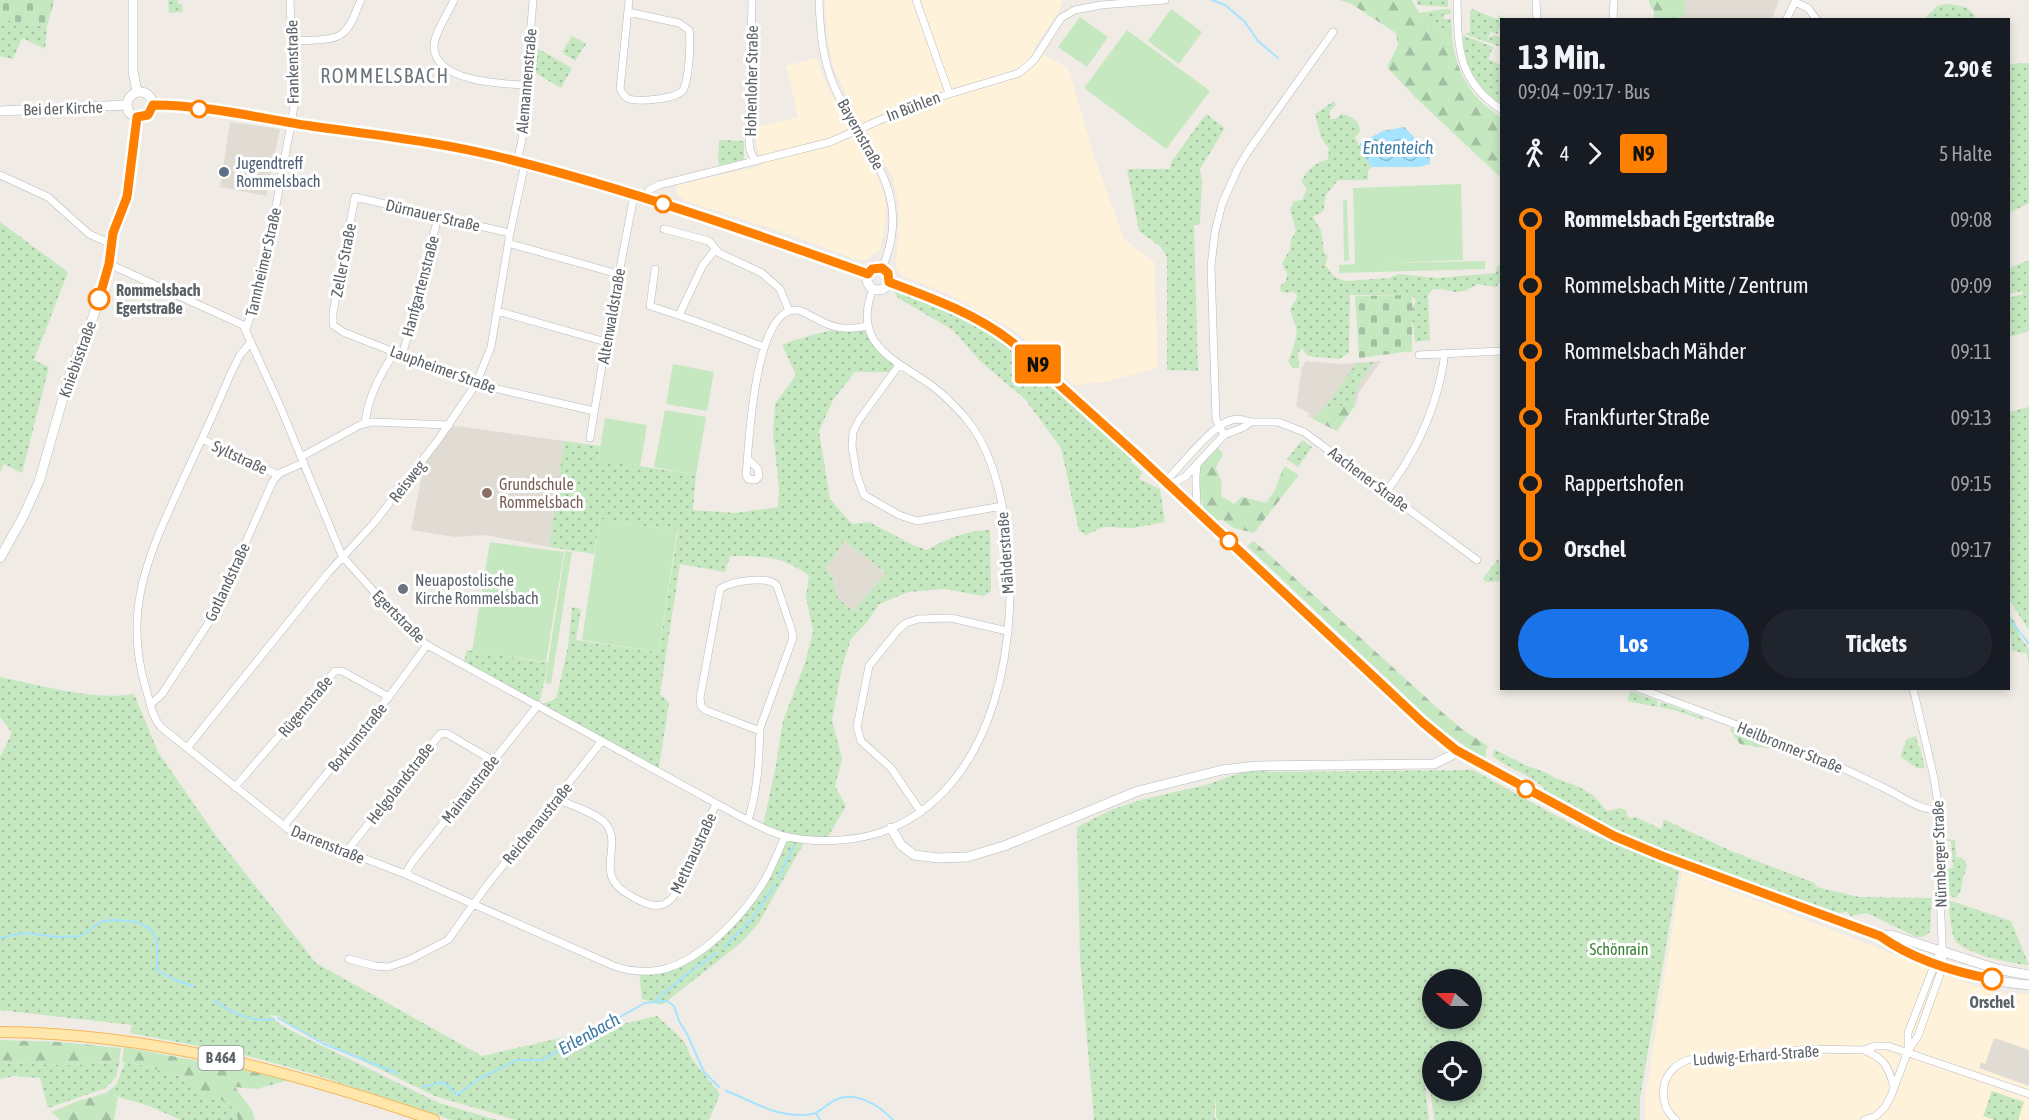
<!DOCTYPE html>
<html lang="de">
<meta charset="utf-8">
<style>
body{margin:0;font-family:"Asap Condensed",sans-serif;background:#20242c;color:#f1f3f6;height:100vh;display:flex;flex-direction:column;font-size:22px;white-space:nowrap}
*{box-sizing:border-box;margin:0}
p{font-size:20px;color:#9ea1a6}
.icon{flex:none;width:33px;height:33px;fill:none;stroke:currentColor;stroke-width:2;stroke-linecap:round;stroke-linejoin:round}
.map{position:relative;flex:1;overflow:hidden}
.sheet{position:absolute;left:1500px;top:18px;width:510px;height:672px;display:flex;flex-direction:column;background:#171b24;border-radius:0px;box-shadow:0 3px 9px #0003}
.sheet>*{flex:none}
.badge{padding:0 12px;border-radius:4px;font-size:21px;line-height:39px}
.needle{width:39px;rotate:291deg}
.controls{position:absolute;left:1422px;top:969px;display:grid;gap:12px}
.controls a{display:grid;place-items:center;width:60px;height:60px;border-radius:50%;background:#171b24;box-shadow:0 3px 9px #0003;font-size:30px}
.map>.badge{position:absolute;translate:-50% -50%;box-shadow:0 0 0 3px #fff}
.legs{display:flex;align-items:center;gap:9px;height:66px;padding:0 18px;font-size:20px}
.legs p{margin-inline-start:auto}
.head{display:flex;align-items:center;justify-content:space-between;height:102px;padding:0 18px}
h1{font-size:33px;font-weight:700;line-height:45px}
.primary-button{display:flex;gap:12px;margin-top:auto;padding:12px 18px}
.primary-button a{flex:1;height:69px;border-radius:36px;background:#1a73e8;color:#fff;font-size:24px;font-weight:700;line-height:69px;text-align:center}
.primary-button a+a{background:#20242c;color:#f1f3f6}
ul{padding:0 18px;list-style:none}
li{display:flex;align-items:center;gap:21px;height:66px;font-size:22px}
li i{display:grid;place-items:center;width:9px;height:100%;margin:0 8px;background:currentColor}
li i::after{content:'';width:15px;height:15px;margin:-8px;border:4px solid;border-radius:50%;background:#171b24}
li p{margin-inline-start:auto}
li:first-child i{background:linear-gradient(#0000 50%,currentColor 0)}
li:last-child i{background:linear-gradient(currentColor 50%,#0000 0)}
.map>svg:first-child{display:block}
</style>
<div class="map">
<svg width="2029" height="1120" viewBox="0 0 2029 1120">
<defs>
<pattern id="green-dots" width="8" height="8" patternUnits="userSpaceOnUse" patternTransform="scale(1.5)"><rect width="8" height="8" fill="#c6e8c1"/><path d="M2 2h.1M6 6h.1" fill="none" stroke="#a4bfa1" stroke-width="1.8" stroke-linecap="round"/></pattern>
<pattern id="forest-firs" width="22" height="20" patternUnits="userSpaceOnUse" patternTransform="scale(1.5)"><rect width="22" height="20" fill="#c6e8c1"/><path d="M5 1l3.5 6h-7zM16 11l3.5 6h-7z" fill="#a4bfa1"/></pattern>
<pattern id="cemetery-stones" width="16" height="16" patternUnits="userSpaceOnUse" patternTransform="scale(1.5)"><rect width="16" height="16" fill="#c6e8c1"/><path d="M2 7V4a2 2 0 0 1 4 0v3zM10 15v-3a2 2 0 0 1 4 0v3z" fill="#a4bfa1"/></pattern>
<pattern id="water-waves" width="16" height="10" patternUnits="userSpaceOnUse" patternTransform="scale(1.5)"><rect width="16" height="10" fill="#a6e3ff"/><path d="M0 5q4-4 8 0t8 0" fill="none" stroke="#8abbd2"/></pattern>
</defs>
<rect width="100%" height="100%" fill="#f0ece5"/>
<path fill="#fff2db" d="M825,0H1063L1058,13L1033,49L1068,68L1094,156L1124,239L1154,262L1158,368L1105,382L1073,385L1046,356L1012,329L948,294L901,275L896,268L899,222L898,201L893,177L860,122L833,66L828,43Z
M816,58L826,84L880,182L886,204V221L880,250L865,260L852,258L791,235L684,200L676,193V185L761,166L753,128L798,117L786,66Z
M1682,872L1986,990L2006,994H2029V1120H1645V1099Z"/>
<path fill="#e0dbd3" d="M1674,0H1779L1772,19L1673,20Z
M230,122L280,129L266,196L220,187Z
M1306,361L1342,364L1381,361L1358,394L1356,404L1337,431L1308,416L1309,413L1296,406L1302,367Z
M449,425L564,441L549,547L485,535L455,537L411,530L426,456Z
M844,541L886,573L853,611L838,598L833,579L826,569Z
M1994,1038L2029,1050V1086L1979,1068L1981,1062L1985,1064Z"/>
<path fill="url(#green-dots)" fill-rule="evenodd" d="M168,0H178V4H182L183,12L169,13Z
M1417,0H1448V7L1417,5Z
M1946,4C1959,5 1971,6 1976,19H1924L1937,6Z
M1444,9L1451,10V14L1443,15L1444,19H1451L1452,33L1434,30L1419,13Z
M1472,9L1497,19L1499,16L1509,19L1502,20L1501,29H1498V34L1491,32L1488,38L1494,35L1501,38L1499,43L1501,44V47L1464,34L1470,32V11Z
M0,19L47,27L45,49L22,38L13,59L0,56Z
M1463,35L1493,47L1488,59L1501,65V106C1478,88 1463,66 1463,35Z
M572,36L586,44L575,61L562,52Z
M537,48L572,68L561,88L534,72Z
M2029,63V203L2009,213V64Z
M1334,101L1336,105L1330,111V119H1335L1342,114C1351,116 1361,121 1360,132L1355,137C1360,147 1364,157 1372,167L1368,171V180H1338L1326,195L1323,212L1313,216C1315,223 1319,225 1321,231C1323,238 1323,246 1324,253L1328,256L1325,265L1335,277L1345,281L1389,278L1398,274L1437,278L1496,273L1497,266L1501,265V280L1496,287L1478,284L1465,291L1455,292L1441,289L1431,290L1428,296L1430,340L1415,342L1411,308L1416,301L1412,295H1350L1349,353L1339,359L1308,356L1304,352L1303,348L1298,352L1299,368H1292L1288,361C1292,353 1298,336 1296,328C1295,321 1291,316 1290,309L1297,298V295L1293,292L1285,293L1280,291L1281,285L1286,281L1287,273L1282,264L1290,249L1291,240L1296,231L1290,209L1294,201L1302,200L1307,189L1301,182C1307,170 1315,163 1328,159L1329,149L1321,138L1315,114Z
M1206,114L1225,128L1200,169L1202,181L1200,224L1194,225L1198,371L1167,370V257L1161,247L1139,231L1127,169H1170L1171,162Z
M719,140L744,141V160L719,166L718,160Z
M0,222L68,272L34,360L49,367L22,473L4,464L0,472Z
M2029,260V331L2009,337V298L2023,294L2022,291L2009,294V268Z
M889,282L1000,332L1136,454L1130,461L1142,472L1139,479L1160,489L1165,522L1133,528L1103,527L1086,535L1079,531L1061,448L1025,399L981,362L953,330L898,298Z
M867,326L870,333L899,365L893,372H855L833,400L819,431L830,499L852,524L869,522L915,546L927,550C947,538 966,531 990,530L991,591L984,596L944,589L908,592L879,604L868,621L851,639L843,663L832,720L842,759L835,786L846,806L826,840L806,839L758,924L741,943L662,1005L642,999L639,971L674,966L714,938L758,891L784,836L763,826L776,765L783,721L805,663L813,632L806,596L809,576C784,556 760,556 730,556L725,572L680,564L660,694L669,703L658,773L463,665L467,650L548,663L539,705L556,699L568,647L572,607L581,609L576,640L659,652L678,531L600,519L594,554L549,547L564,441L600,446L598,459L696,475L693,510L736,513L778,507L779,488L773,433L775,404L796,375L782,345C813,333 834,329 867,326ZM844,541L886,573L853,611L838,598L833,579L826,569Z
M1374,362L1359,384L1353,404L1324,408L1356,364Z
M2029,407V630L2009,600L2008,412Z
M1302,440L1312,447L1298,467L1287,459Z
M1498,559L1501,563V581L1486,582L1483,579L1484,577Z
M2008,614L2015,622L2020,637L2029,649V666L2027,653L2012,651L2011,635L2009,633Z
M0,677C40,685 94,701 134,694L158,752L216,836L316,963L482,1056L657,1016L684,1041L692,1059L720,1094L709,1120H516L435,1096L295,1028L278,1016L269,1015L281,1025L300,1035L439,1103L497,1120H452L310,1073L241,1054L130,1033L132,1025L0,1010V757L12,733L0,717Z
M1631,691L1658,701L1657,707L1627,701Z
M1661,702L1704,718L1703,720L1674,710L1659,707Z
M1751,735L1785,748V750L1751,746Z
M1916,736L1918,746L1920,747L1925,768H1917L1901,757V754L1907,739Z
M1494,749L1523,764L1547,773L1555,778L1577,786L1593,795L1607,811L1620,808L1626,810L1627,816L1629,818L1636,817L1661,829L1663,824V819L1731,851L1815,883L1816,887L1859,897L1932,898L1930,932L1923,937H1916L1867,913L1851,916L1847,912L1838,913L1631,840L1547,792C1534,774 1508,770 1493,756Z
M1256,767H1268V772L1473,770L1577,827L1679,871L1640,1098V1120H1434L1430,1087L1432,1088V1090H1472V1052H1432V1087L1425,1086L1429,1120H1218L1216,1116V1096L1214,1117L1216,1120H1094L1080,959L1077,827L1111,810L1144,799L1206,785ZM1432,980H1472V1018H1432Z
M1946,839L1955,840L1956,857L1962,858L1967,865C1965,874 1961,881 1961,891L1956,898L1948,895L1947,869L1953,868L1951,841H1945Z
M1948,900L2011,921L2029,965C2013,964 1960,953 1954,938C1950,927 1950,912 1948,900Z
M120,1061L116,1077L106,1088L48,1108L40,1078L15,1076L0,1079V1063L74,1065Z
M125,1062L141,1065L182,1077L204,1095L217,1097L235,1109L238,1120H181L149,1106L106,1093L116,1085Z
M1992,1091L2024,1102L2018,1120H1994L1983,1116Z"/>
<path fill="url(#forest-firs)" d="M1339,0H1412L1419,13L1434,30L1452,33C1454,69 1470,98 1501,117V178L1415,97L1387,67L1398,45L1396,33L1350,3Z
M1649,0H1685V11L1682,19H1653C1654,13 1656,11 1650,6Z
M1356,404L1337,431L1313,419L1324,408Z
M1218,448L1223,454L1216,467L1222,484L1221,496L1234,504L1242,497L1266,503L1275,490L1284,466L1299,475L1254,533L1233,528L1222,519L1218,521L1204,510L1197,484L1198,474L1202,464Z
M1254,541L1443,713L1463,730L1488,746L1486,751L1485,760L1439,728L1247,546Z
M1731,728L1751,735V746L1740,744L1730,730Z
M0,1040L61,1042L121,1048L119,1061L74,1065L0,1063Z
M124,1047L241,1069L288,1080L257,1089L235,1087L252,1110L255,1120H238L235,1109L217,1097L204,1095L182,1077L141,1065L122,1062Z
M106,1093L118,1097L114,1120H60L51,1112L78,1101Z"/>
<path fill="url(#cemetery-stones)" d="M0,0H54L47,27L0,19Z
M1412,295V351L1359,358L1355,296Z"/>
<path fill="#c6e8c1" d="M1171,9L1202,32L1179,64L1148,41Z
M1080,17L1108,37L1087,67L1058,47Z
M1127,30L1210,91L1166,149L1084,88Z
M1461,184L1463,260L1386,263L1485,261V269L1339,273V265L1355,264L1353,188Z
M1343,200H1347L1349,260L1344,261Z
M673,364L714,372L707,411L666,404Z
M665,410L706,417L696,475L654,467Z
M605,418L647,425L640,467L598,460Z
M600,519L677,531L659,652L582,640Z
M490,542L564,552L546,662L472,651Z
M565,551L572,552L551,684L545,683Z"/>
<path fill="url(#water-waves)" d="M1404,127L1429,152L1430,164L1419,167H1372L1361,152L1360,143L1383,131Z"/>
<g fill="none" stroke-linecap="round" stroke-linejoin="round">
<path stroke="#a6e3ff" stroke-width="2" d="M1212,0L1225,5L1245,22L1258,41L1278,58
M2008,617L2029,644
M779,877L794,846
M0,938L24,933L59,937L81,936L102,921L117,920L137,922L151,929L157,940V970L175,980L193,986
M724,947L751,920L775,885
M214,1000C231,1013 254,1023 274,1019
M655,1001L682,978L716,953
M278,1018L324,1044L397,1073
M423,1087L444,1082L457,1095L479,1079L517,1060H542L645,1003L667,1001L674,1006L679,1021L687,1034L704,1072L719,1087
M726,1091C754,1101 770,1115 801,1115C821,1115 820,1108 835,1100C855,1090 879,1105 893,1120
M816,1113L820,1120"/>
<g stroke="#b6b9bc" stroke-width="8">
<path id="street" d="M454,0C449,12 433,35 434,47C435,82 502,84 526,85
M752,0L749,139L750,150L755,161
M819,0C820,30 822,58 834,86C862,150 916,191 882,268
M916,0L949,93
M1457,0C1458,47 1457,81 1502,110
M1536,0L1537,20
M1795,2L1808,8L1817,20
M628,12L679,23L689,30C691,41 689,80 683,90C677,99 639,102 629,99C624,97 622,93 620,89L629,0
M1613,20L1614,0
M1786,20L1796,0
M292,41C305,40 333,42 343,33C352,26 356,10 361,0
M517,161L522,140L533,0
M0,175L48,197L89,234L111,244
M644,198L649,190L659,185L830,142L919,103L1019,73L1034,60L1061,18L1075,10L1101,5L1165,0
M664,229L709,241L719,253L762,273L780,289L789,311
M510,233L355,197L333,313V325L343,332L476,384L594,411
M508,243L618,274
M109,264L243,325L280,406L342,556L412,634L427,645L730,811C747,820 766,831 784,836C814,843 850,842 879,833C1000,792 1022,630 1005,521C999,484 989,445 964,416C954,405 943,394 931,385C894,359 851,344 873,289
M655,269L650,306C689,318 726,332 764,347
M497,311L606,342
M679,315L703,265L715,250
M246,329L262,282L292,118L294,106L290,0
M251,342L240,355L230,375C215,412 198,447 181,484C149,554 122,610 146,689C150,702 152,717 161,727L288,829L405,874L614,966C629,971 644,973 660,970C701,962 746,913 766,878C773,865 779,850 785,836
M402,355L417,305L438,216
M1419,355L1502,351
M899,365L859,420L853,432L852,446L857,476L864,495L899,515L917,521L1002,506
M1251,422H1278L1304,432L1477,560
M365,423C368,397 380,374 395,352
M1224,435L1216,419L1211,266L1215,232L1222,204L1238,168L1249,150L1333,32
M590,438L606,342L634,195
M202,439L278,475
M301,457L360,425L372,422L449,425
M748,459L758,469L759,476L756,480L748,479L746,475C749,444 754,313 794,310C802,309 808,315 815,318C832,328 847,331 867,326
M1165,482C1180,467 1213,424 1232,420C1238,418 1244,420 1251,422L1244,427L1224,435L1185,477L1169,485
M1386,492C1412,458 1432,417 1441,376C1442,367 1445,362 1444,353
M1196,510C1198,495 1194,481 1197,466
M1638,688C1720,719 1802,747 1880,786C1899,794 1918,811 1939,810
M151,704L162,694L213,616L273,481L280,473L303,463
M187,748L328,573L374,523L438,440L476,384L491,347L510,233L525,163
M235,787L335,671H342L389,697
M557,799C570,805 597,813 606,824C624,848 591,875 631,896C638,900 645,904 652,905C662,907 670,902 675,894L716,804
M921,812L891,768L861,741L857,727L869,666L898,630L906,623L918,619L951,618L1007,631
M748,820C758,790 759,759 760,728L793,638L791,628L777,586C769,575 731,581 720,589L700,698L701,706L705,710L760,731
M284,826L391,694L427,645
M346,852L440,734L446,733L492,760
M405,874L413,861L538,705
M349,959L375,966L388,967L409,960L448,940L485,888L602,741
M1864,1050C1885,1059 1888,1066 1894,1087
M1908,1050V1033L1935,963L1941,951
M1676,1120C1660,1107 1659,1082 1674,1068C1678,1064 1683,1062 1687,1060L1811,1049L1864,1050L1875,1046H1888L2029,1094
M1864,1120L1876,1116L1885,1107L1891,1096L1908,1051L1918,1036L1943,966L1938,845L1939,810L1934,778L1913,688"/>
</g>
<g stroke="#b4b9bd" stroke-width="10">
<path id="secondary" d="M133,0V71L137,92
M127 105a13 13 0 1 1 26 0a13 13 0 1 1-26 0Z
M153,105C207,105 262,118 315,127C378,136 442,142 504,158C627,189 748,230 868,274
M0,111L127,105
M867 279a11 11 0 1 1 22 0a11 11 0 1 1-22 0Z
M889,282L973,316L1013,342L1136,454L1422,722L1456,750L1614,836L1641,848L1880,936C1919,964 1981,981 2029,985
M0,558L23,517L39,482L71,370L93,317L105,280L109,264L111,239L127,197L137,117
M891,828L901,845L914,855L938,858L967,857L1004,846L1138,791L1222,770L1256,766L1434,764L1452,755L1456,750
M1880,936L1891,935L1997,969L2029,975"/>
</g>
<g stroke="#f6b658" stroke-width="12">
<path id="primary" d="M0,1032C150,1033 294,1072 434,1120"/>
</g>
<use href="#street" stroke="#fff" stroke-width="7"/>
<use href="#secondary" stroke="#fff" stroke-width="9"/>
<use href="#primary" stroke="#ffe7ab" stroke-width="10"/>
</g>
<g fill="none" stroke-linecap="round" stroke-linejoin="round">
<g stroke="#fff" stroke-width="14">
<path id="line-1" d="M99,299L109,264L113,233L127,197L137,117L148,115L153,105C205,105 259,118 311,126C375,135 441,142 504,158C627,189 748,231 868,274L872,269L882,268L888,273L889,282C932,298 976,314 1012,342L1136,454L1422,722L1456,750L1614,836L1662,856L1880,936C1912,959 1954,972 1992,979"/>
</g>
<use href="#line-1" stroke="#ff8000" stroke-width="9"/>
</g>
<g fill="#fff" stroke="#ff8000" stroke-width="3">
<circle cx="199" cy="109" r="8"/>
<circle cx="663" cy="204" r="8"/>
<circle cx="99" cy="299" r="10"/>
<circle cx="1229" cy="541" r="8"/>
<circle cx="1526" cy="789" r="8"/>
<circle cx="1992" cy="979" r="10"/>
</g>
<circle fill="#5c6f8a" stroke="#fff" stroke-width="2" cx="224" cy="172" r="6"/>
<circle fill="#8d6e63" stroke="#fff" stroke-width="2" cx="487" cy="493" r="6"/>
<circle fill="#6b7280" stroke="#fff" stroke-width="2" cx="403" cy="589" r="6"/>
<g text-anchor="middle" stroke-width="6" stroke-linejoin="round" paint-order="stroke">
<rect fill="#fff" stroke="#8e9194" stroke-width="1.5" x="198.5" y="1046" width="45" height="24" rx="4.5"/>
<g font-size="15" font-weight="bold" fill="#5d6266">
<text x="221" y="1063">B 464</text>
</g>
<g font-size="16" fill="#5d6266" stroke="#fff">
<text transform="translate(292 62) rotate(-91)" y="6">Frankenstraße</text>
<text transform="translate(526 81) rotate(-85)" y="6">Alemannenstraße</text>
<text transform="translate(751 81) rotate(-89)" y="6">Hohenloher Straße</text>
<text transform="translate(913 106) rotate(-21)" y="6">In Bühlen</text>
<text transform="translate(63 108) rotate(-2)" y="6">Bei der Kirche</text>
<text transform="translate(861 134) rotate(61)" y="6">Bayernstraße</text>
<text transform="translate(433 215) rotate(13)" y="6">Dürnauer Straße</text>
<text transform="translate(343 260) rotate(-79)" y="6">Zeller Straße</text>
<text transform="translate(263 262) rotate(-77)" y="6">Tannheimer Straße</text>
<text transform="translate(420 286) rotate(-75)" y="6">Hanfgartenstraße</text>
<text transform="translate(611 316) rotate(-80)" y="6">Altenwaldstraße</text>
<text transform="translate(77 359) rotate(-70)" y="6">Kniebisstraße</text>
<text transform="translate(443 369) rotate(20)" y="6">Laupheimer Straße</text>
<text transform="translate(240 457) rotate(25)" y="6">Syltstraße</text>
<text transform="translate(1369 479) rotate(37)" y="6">Aachener Straße</text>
<text transform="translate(407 481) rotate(-52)" y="6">Reisweg</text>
<text transform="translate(1005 553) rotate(-94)" y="6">Mähderstraße</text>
<text transform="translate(227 582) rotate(-65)" y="6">Gotlandstraße</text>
<text transform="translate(399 616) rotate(45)" y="6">Egertstraße</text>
<text transform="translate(305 706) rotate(-50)" y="6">Rügenstraße</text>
<text transform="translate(357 737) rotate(-51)" y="6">Borkumstraße</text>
<text transform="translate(1790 747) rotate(22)" y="6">Heilbronner Straße</text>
<text transform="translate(400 783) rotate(-52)" y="6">Helgolandstraße</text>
<text transform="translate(470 789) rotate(-52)" y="6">Mainaustraße</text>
<text transform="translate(537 823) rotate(-51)" y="6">Reichenaustraße</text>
<text transform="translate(328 844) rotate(22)" y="6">Darrenstraße</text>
<text transform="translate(693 853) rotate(-65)" y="6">Mettnaustraße</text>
<text transform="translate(1939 854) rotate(-92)" y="6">Nürnberger Straße</text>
<text transform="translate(1756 1055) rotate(-4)" y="6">Ludwig-Erhard-Straße</text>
</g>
<g font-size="16" fill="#4e5e75" stroke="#fff" text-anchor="start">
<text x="236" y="169">Jugendtreff<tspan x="236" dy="18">Rommelsbach</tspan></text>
</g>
<g font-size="16" font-weight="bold" fill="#5d6266" stroke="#fff" text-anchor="start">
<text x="116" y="296">Rommelsbach<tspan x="116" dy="18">Egertstraße</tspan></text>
<text x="1992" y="1008" text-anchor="middle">Orschel</text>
</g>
<g font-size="16" fill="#785e54" stroke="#fff" text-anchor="start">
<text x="499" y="490">Grundschule<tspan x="499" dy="18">Rommelsbach</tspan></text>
</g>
<g font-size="16" fill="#5b616d" stroke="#fff" text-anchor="start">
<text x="415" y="586">Neuapostolische<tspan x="415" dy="18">Kirche Rommelsbach</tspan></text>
</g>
<g font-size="16" fill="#378131" stroke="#fff">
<text x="1619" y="955">Schönrain</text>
</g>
<g font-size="18" font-style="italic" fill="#3a7aa3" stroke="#fff">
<text x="1398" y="154">Ententeich</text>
<text transform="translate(589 1034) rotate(-29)" y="6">Erlenbach</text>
</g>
<g font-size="20" letter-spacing="1.5" fill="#6e7478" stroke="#fff">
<text x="385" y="83">ROMMELSBACH</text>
</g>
</g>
</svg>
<div class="controls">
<a><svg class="needle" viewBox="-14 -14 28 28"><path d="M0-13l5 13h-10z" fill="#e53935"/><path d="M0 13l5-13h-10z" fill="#9ea1a6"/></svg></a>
<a><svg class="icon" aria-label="locate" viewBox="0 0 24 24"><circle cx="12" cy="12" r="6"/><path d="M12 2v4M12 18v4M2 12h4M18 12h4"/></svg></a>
</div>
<b class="badge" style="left:1038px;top:364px;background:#ff8000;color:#111">N9</b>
<section class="sheet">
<div class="head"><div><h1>13 Min.</h1><p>09:04 – 09:17 · Bus</p></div><b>2.90 €</b></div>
<div class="legs"><svg class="icon" aria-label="walk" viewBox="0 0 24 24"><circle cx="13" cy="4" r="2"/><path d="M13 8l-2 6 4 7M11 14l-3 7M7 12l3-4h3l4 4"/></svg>4<svg class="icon" aria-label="forward" viewBox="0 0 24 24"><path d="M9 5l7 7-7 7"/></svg><b class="badge" style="background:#ff8000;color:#111">N9</b><p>5 Halte</p></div>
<ul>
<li><i style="color:#ff8000"></i><b>Rommelsbach Egertstraße</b><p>09:08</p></li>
<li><i style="color:#ff8000"></i><span>Rommelsbach Mitte / Zentrum</span><p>09:09</p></li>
<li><i style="color:#ff8000"></i><span>Rommelsbach Mähder</span><p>09:11</p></li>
<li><i style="color:#ff8000"></i><span>Frankfurter Straße</span><p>09:13</p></li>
<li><i style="color:#ff8000"></i><span>Rappertshofen</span><p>09:15</p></li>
<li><i style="color:#ff8000"></i><b>Orschel</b><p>09:17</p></li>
</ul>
<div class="primary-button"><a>Los</a><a>Tickets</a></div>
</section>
</div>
